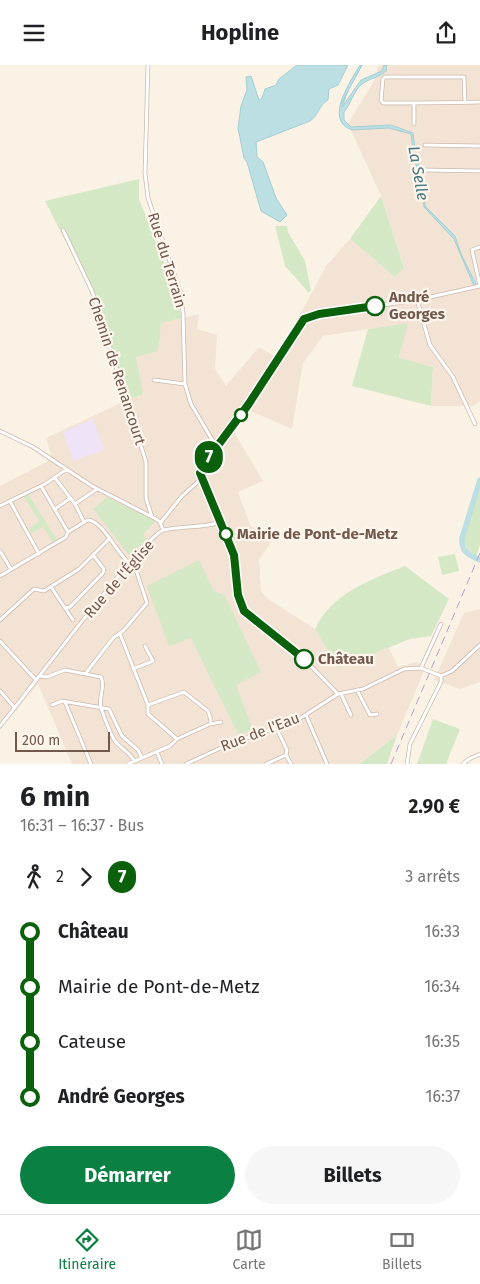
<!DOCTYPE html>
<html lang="fr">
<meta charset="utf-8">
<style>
body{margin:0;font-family:"Fira Sans",sans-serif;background:#f6f6f6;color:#202124;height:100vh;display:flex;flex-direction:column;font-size:19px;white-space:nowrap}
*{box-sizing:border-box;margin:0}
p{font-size:16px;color:#757577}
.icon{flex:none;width:28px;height:28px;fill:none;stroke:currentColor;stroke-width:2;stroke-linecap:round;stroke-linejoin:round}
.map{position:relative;height:699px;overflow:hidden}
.side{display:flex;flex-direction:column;background:#fff;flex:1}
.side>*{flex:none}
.badge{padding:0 10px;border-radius:16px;font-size:18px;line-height:32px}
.scale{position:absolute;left:15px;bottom:12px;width:95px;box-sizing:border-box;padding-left:5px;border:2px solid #73584c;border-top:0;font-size:14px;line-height:18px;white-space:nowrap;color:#73584c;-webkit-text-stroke:4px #fef6ec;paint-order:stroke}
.map>.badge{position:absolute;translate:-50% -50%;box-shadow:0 0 0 2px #fff}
.legs{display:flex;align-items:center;gap:8px;height:55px;padding:0 20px;font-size:16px}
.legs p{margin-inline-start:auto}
.summary{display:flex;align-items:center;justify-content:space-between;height:85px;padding:0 20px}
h1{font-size:28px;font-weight:700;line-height:38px}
.action{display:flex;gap:10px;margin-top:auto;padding:10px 20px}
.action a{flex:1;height:58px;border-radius:30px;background:#0b8043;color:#fff;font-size:20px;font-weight:700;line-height:58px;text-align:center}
.action a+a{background:#f6f6f6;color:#202124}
ul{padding:0 20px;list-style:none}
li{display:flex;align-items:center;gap:18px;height:55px;font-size:19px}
li i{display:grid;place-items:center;width:8px;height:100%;margin:0 6px;background:currentColor}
li i::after{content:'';width:12px;height:12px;margin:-6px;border:4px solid;border-radius:50%;background:#fff}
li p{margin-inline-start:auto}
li:first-child i{background:linear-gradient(#0000 50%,currentColor 0)}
li:last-child i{background:linear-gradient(currentColor 50%,#0000 0)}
header{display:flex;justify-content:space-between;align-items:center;height:65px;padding:0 20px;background:#fff;font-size:22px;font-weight:700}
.tab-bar{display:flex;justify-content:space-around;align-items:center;height:70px;border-top:1px solid #e0e0e0;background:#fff;font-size:14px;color:#757577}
.tab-bar a{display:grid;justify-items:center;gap:2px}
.tab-bar .current{color:#0b8043}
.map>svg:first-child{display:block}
</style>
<header><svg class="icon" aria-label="menu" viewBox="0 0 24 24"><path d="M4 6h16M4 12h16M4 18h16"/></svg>Hopline<svg class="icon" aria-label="share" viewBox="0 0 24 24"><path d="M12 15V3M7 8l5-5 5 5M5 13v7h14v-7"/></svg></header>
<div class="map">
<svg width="480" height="699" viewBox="0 0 480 699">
<rect width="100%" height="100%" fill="#fbf2e6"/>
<path fill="#f2e3d5" d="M379,0H480V336L473,341H431L433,302L399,294L407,258L323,271L303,298L292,364L248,345L234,367L263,416L238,427L251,462L279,465L259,495L261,526L268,534L315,564L338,602L389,583L398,602L416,597L426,601L397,670L359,699H72L38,619L0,665V421L52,394L46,373L125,336L136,292L161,258L199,249L197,264L217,270L215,304L226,321L259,282L277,293L326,201L350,174L395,212L404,202L381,131L348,59L374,16Z
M480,544V617L460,624L434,615L464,548Z"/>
<path fill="#efe3f7" d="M93,354L104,385L73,396L63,367Z"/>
<path fill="#d5e8c5" d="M139,114V134L167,205L182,253L161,258L158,286L136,292L143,329L125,336L88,220L45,136Z
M381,131L404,203L395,212L350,174Z
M275,161H287L288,167L305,196L311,225L309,228L285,201Z
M408,258L399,293L433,302L431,341L352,321L368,264Z
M480,422V480L476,491L468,485L463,474Z
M28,429L57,475L53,477L43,462L31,468L29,464L39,456L24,432Z
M107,432L156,456L143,469L147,475L129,490L93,444Z
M455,489L459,506L442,510L438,492Z
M199,495L214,526L225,531L261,607L236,620L253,665L238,669L191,573L169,581L147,521Z
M405,501L449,534L431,571L410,574L338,603L315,564C331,529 371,514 405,501Z
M433,654L460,664L446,699H417Z
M397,670L387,699H359L362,697Z"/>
<path fill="#bcdfe3" stroke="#a2cfd4" d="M297,0H348L338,20L329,24L328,35C318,41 319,50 310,56L256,77L257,92L263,97L276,133L287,150L280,157L261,146L247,97L244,93L238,63L241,41L247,25L246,12L251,11L259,35L262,33L265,24L276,20L279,14Z
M360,0H362L347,28L342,42L361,15L382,6L384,0H387L386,6C379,13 369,13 361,20C353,27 351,39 344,47V55L351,62L391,60L413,68L416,92L425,122V141L455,171L461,189L477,221H474L454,174L424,142L423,124L414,93L411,69L389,63L352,65C323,55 351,16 360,0Z"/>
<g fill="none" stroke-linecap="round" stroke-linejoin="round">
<path stroke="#a2cfd4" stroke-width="1" d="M356,11L362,0
M342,38L348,26"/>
<path stroke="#bcdfe3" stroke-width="5.5" d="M480,415L462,473C461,487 469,490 480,495"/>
<g stroke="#ccb9ad" stroke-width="4.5">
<path id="minor" d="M148,0L145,108L148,133L181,229L183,248L185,319L191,339L217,383
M414,38V59
M465,38L464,12H385L383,14L381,35L383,38C415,38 448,38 480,37
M425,80L480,81
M425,105L480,106
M63,165L92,226L146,397V433L152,452
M480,221L472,185L480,182
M417,235L430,280L453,312L475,359
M154,315L185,319
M0,366L33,382L92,421L156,454L160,457L163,465
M55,413L75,439L84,457
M41,421L68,467
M11,438L39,489
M75,439L97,424
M0,441L45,419L67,404
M55,444L69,434
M161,457L182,431L201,414
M0,486L11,504
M0,511L66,472L68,467L88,455C102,455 118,490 130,499
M51,522L65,543L70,542L103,508L104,504L93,490
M65,543L73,555
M0,555L34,524L44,526L79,504L109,474
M120,569L148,640V649L177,674
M0,576L36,615
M421,603L441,559
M133,604L153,596L145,581
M86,608L113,573L123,566L147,538L133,496
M39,611L47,612L65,605L101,612C106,622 98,633 101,643C105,654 109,667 115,676C121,684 130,687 134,696
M441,611L452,606L480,580
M357,625L370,650L377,649
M0,626L15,643
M338,629L304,594L244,546L239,530L234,490L200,408L248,341L293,274L300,258L308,251L417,235L480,221
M341,629L351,650
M65,637L91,699
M52,640L62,636L109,644L122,671L138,685L142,693
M148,640L184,627L208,646L211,655L210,659
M306,650L327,699
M0,661C23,634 145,469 164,465C183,461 203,463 221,457
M157,687L162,699
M286,690L291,699
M128,699L170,681L177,674L210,659L221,657
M186,699L225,681L299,654L338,629L363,624L404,604L421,603L441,611
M266,699L286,690L287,685L276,662
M407,699L410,679L441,617V611
M463,699L469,694L480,689"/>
</g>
<use href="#minor" stroke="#fff" stroke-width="3"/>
<path stroke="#b4a5c4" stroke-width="1" stroke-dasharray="8 5" stroke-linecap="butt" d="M391,699L480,488"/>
</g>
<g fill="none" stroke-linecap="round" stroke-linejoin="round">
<g stroke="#fff" stroke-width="11">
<path id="line-1" d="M304,594L244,546L238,530L234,490L200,408L207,395L248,340L304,254L319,249L375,241"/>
</g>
<use href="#line-1" stroke="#0b610b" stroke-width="8"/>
</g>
<g fill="#fff" stroke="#0b610b" stroke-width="2.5">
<circle cx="375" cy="241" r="9"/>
<circle cx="241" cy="350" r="6"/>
<circle cx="226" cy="469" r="6"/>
<circle cx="304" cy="594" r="9"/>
</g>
<g text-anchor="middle" stroke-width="4.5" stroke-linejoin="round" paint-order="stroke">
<g font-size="15" fill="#73584c" stroke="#fef6ec">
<text transform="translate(167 195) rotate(73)" y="5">Rue du Terrain</text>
<text transform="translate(117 306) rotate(72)" y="5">Chemin de Renancourt</text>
<text transform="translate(119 514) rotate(-49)" y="5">Rue de l'Église</text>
<text transform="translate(260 667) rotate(-21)" y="5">Rue de l'Eau</text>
</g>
<g font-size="15" font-weight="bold" fill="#73584c" stroke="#fef6ec" text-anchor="start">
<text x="389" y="237">André<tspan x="389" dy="17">Georges</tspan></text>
<text x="237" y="474">Mairie de Pont-de-Metz</text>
<text x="318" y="599">Château</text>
</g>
<g font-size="16" font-style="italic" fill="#44777e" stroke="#fef6ec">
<text transform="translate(419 108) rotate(80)" y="6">La Selle</text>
</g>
</g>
</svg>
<div class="scale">200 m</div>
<b class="badge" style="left:209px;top:392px;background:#0b610b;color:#fff">7</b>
</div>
<section class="side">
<div class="summary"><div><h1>6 min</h1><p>16:31 – 16:37 · Bus</p></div><b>2.90 €</b></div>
<div class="legs"><svg class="icon" aria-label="walk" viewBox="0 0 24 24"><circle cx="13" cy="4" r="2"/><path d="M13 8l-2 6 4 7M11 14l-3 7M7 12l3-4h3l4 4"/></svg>2<svg class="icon" aria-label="forward" viewBox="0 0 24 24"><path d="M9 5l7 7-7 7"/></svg><b class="badge" style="background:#0b610b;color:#fff">7</b><p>3 arrêts</p></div>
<ul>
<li><i style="color:#0b610b"></i><b>Château</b><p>16:33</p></li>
<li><i style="color:#0b610b"></i><span>Mairie de Pont-de-Metz</span><p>16:34</p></li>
<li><i style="color:#0b610b"></i><span>Cateuse</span><p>16:35</p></li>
<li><i style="color:#0b610b"></i><b>André Georges</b><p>16:37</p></li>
</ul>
<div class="action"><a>Démarrer</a><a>Billets</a></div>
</section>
<nav class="tab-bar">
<a class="current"><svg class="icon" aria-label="directions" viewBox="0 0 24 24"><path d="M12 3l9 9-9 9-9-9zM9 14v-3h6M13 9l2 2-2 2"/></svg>Itinéraire</a>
<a><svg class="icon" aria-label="map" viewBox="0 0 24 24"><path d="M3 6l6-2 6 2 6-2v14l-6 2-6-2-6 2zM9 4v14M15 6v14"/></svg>Carte</a>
<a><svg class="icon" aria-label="tickets" viewBox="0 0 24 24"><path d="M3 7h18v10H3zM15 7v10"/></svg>Billets</a>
</nav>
